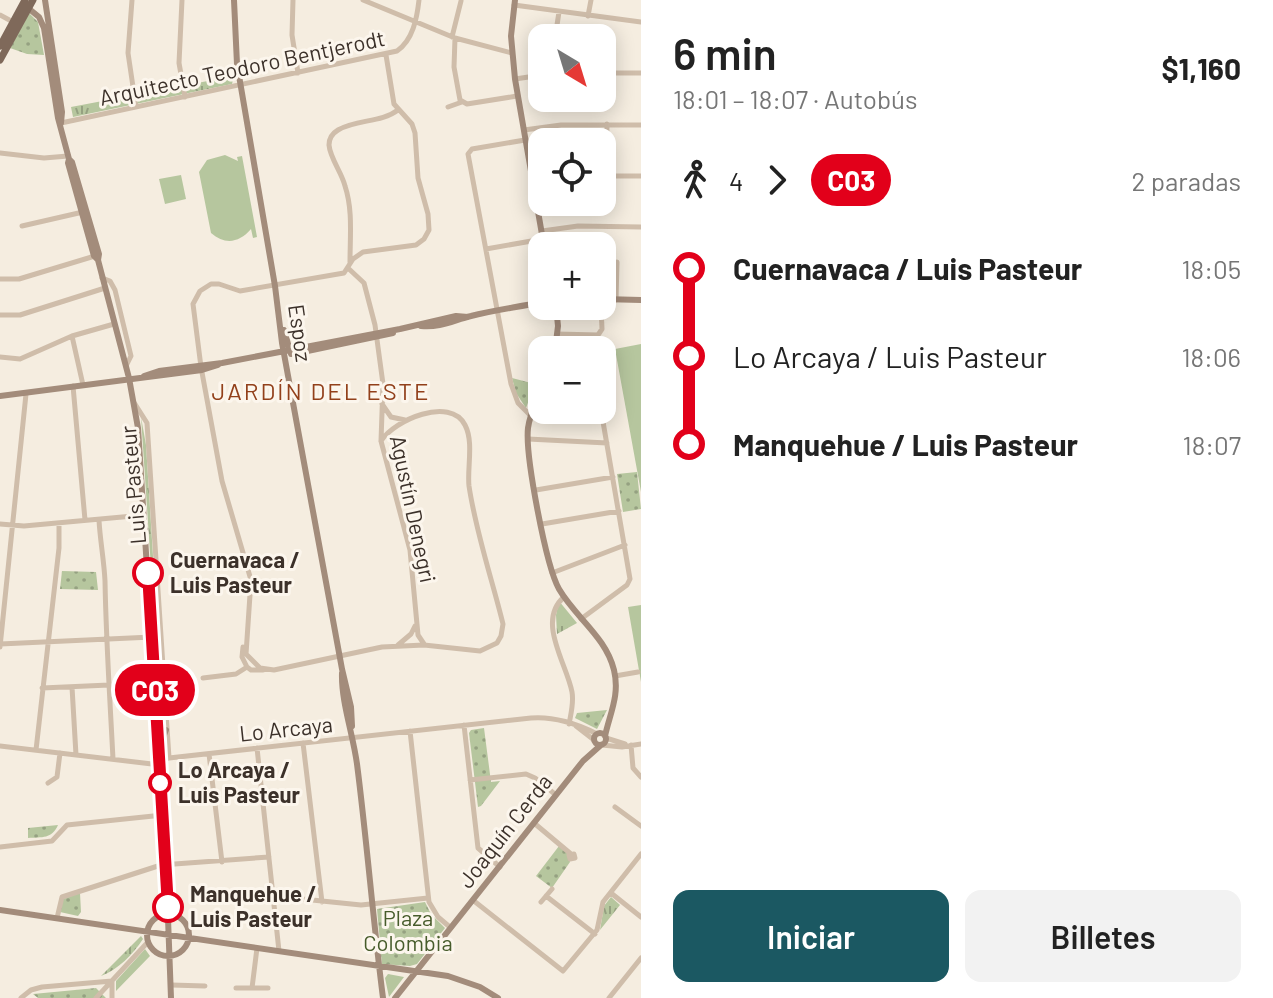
<!DOCTYPE html>
<html lang="es">
<meta charset="utf-8">
<style>
body{margin:0;font-family:Barlow,sans-serif;background:#f2f2f2;color:#222;height:100vh;display:flex;flex-direction:column;font-size:30px;white-space:nowrap}
*{box-sizing:border-box;margin:0}
p{font-size:26px;color:#767676}
.icon{flex:none;width:44px;height:44px;fill:none;stroke:currentColor;stroke-width:2;stroke-linecap:round;stroke-linejoin:round}
.map{position:relative;flex:1;overflow:hidden}
.drawer{display:flex;flex-direction:column;background:#fff;width:632px}
.drawer>*{flex:none}
.badge{padding:0 16px;border-radius:26px;font-size:28px;line-height:52px}
.needle{width:52px;rotate:142deg}
.buttons{position:absolute;left:528px;top:24px;display:grid;gap:16px}
.buttons a{display:grid;place-items:center;width:88px;height:88px;border-radius:16px;background:#fff;box-shadow:0 4px 20px #0003;font-size:40px}
.map>.badge{position:absolute;translate:-50% -50%;box-shadow:0 0 0 4px #fff}
.legs{display:flex;align-items:center;gap:12px;height:88px;padding:0 32px;font-size:26px}
.legs p{margin-inline-start:auto}
.overview{display:flex;align-items:center;justify-content:space-between;height:136px;padding:0 32px}
h1{font-size:44px;font-weight:600;line-height:60px}
.primary-button{display:flex;gap:16px;margin-top:auto;padding:16px 32px}
.primary-button a{flex:1;height:92px;border-radius:16px;background:#1b5862;color:#fff;font-size:32px;font-weight:600;line-height:92px;text-align:center}
.primary-button a+a{background:#f2f2f2;color:#222}
ul{padding:0 32px;list-style:none}
li{display:flex;align-items:center;gap:28px;height:88px;font-size:30px}
li i{display:grid;place-items:center;width:12px;height:100%;margin:0 10px;background:currentColor}
li i::after{content:'';width:20px;height:20px;margin:-10px;border:6px solid;border-radius:50%;background:#fff}
li p{margin-inline-start:auto}
li:first-child i{background:linear-gradient(#0000 50%,currentColor 0)}
li:last-child i{background:linear-gradient(currentColor 50%,#0000 0)}
main{display:flex;flex:1;min-height:0}
.map>svg:first-child{display:block}
</style>
<main>
<div class="map">
<svg width="641" height="998" viewBox="0 0 641 998">
<defs>
<pattern id="grass-tufts" width="24" height="20" patternUnits="userSpaceOnUse" patternTransform="scale(2)"><rect width="24" height="20" fill="#b6c69e"/><path d="M3 7l-1-3M5 7V3M7 7l1-3M15 17l-1-3M17 17v-4M19 17l1-3" fill="none" stroke="#95a181"/></pattern>
<pattern id="park-dots" width="8" height="8" patternUnits="userSpaceOnUse" patternTransform="scale(2)"><rect width="8" height="8" fill="#b6c69e"/><path d="M2 2h.1M6 6h.1" fill="none" stroke="#95a181" stroke-width="1.8" stroke-linecap="round"/></pattern>
</defs>
<rect width="100%" height="100%" fill="#f5ede0"/>
<path fill="url(#grass-tufts)" d="M234,76L232,84L73,117L71,107Z
M141,417L146,445L164,731L162,734Z
M559,601L577,623L557,634L556,615Z
M611,897L620,905L600,930L604,906Z
M141,936L143,939C133,954 118,970 101,976Z
M145,949L150,956L116,991V981Z
M388,974L404,977L389,997L385,978Z"/>
<path fill="url(#park-dots)" d="M29,13L38,22L44,55L27,54L10,48Z
M512,378L535,384L526,408L516,393Z
M637,472L641,509L623,512L617,474Z
M62,571L96,572L98,590L60,589Z
M607,710L597,729L575,718L577,713Z
M484,728L491,782L500,781L481,806L478,807L469,733L471,730Z
M58,825C52,839 42,837 28,838V828Z
M559,846L568,853L570,862L552,888L536,876Z
M80,893L81,912L78,916L60,912L63,899Z
M425,902L431,914L445,928L417,964L410,966L382,964L377,909Z
M96,988L106,998H38L33,994Z"/>
<path fill="#b6c69e" d="M225,155L238,161L237,157L242,156L257,237L253,238L251,229C239,243 225,245 211,233L199,172L207,160Z
M181,175L186,199L165,204L159,179Z
M641,344V492L615,349Z
M641,605V682L628,607Z"/>
<g fill="none" stroke-linecap="round" stroke-linejoin="round">
<path stroke="#cfbdaa" stroke-width="5" d="M132,0L128,53L136,107
M182,0L179,63L185,97
M293,0L292,35L298,73
M363,0L455,38L512,53
M514,5L641,22
M0,15L13,22
M588,16L591,0
M452,37L461,1
M455,38L454,67L460,100L467,104L517,96
M555,38L559,12
M602,73H641
M515,79L542,75
M448,107L462,102
M61,123L397,51C413,40 417,18 419,0
M524,130L561,125H641
M525,140L472,149L468,154L511,384L518,403L531,416
M0,153L44,158L68,156
M606,175L607,124
M602,176H641
M532,181L542,180
M22,226L83,212
M542,231L578,226L641,227
M486,249L543,239
M350,262C350,236 353,210 345,186C342,173 330,158 329,145C329,138 333,133 338,130C357,119 381,123 398,110
M349,269L364,283L375,325L383,384L381,441L410,550L418,635L424,644
M102,278L110,281L115,290L131,356L126,366
M0,279H19L98,255
M616,300L617,262
M0,315H20L105,288
M557,334L598,335L602,329L601,306
M592,335L593,350
M72,336L83,385
M0,357L20,359L72,336L114,324
M73,386L85,520
M135,404L147,423L169,758
M382,404L391,417L405,420
M528,439L607,443
M381,441C394,420 450,396 465,425C474,442 467,468 469,486C476,533 492,579 503,624L501,636L497,643L480,651L424,645L382,647L274,670L260,668L246,654L251,580L222,481L201,367L193,304L200,291L211,284H219L240,291L344,273L353,259L363,252L416,245L424,239L429,230L428,214L418,178L415,133L412,124L394,104L386,55
M536,490L613,477
M99,520C100,540 104,560 105,581C106,640 110,700 113,759
M0,524L24,526L144,515
M542,524L619,511
M552,573L625,545
M564,597C536,621 567,664 572,692C574,703 571,713 569,724
M581,619L627,585L630,579L601,410
M0,644L152,637
M398,645L411,634L415,626
M0,647L26,394
M243,647L242,657L247,667
M615,676L638,672
M203,678L236,674L247,667L251,670H263
M72,687L76,755
M42,688L109,685
M464,725L478,848L500,867
M576,726L594,740
M410,731L429,902L438,917L451,928
M606,738L625,744
M303,743L322,902
M602,745L622,747L641,744
M631,745L633,768L641,777
M0,746L152,764L169,758L531,718C553,716 578,724 597,734
M257,748L279,951
M36,750L59,548V523
M209,754L222,862
M470,780L526,774L535,778L556,795
M48,783L57,777L60,753
M615,807L641,826
M534,823L571,854
M0,847L52,841L67,825L163,815
M574,854L575,858L570,859L569,855Z
M611,893L641,917
M273,896L361,905L428,898
M546,896L595,934
M474,901L563,971L597,930L603,902L641,854
M541,902L552,889
M57,918L62,897L161,865L269,857
M171,985L205,986
M236,988H268
M252,988L257,948
M21,998L31,990L42,987L112,981V998
M96,998L147,943
M609,998L641,958"/>
<path stroke="#a38c7b" stroke-width="6" d="M45,0L62,112L61,123
M234,0L237,64L275,286L282,343L342,669L351,707L352,726
M515,0L511,36L515,79L544,246
M28,8L39,17L44,28L58,118L69,159L68,163L94,256L98,260
M69,159L72,162L99,254L98,260L129,378L138,428L166,865L171,998
M602,299L641,300
M421,326C440,328 454,320 471,316C494,310 519,307 542,302
M284,330L291,354
M555,350L558,326L556,306
M298,353L393,333
M144,376L159,371L222,363L400,329L456,316L468,317
M542,387C537,400 530,413 528,428C525,455 546,566 559,589C576,618 606,637 614,670C620,695 610,713 605,736
M0,396L202,370L218,365
M342,673C341,701 353,734 357,764C367,842 373,920 383,998
M594 739a6 6 0 1 1 12 0a6 6 0 1 1-12 0Z
M160,745L166,730
M0,910L448,976L480,987L498,998
M147 935a21 21 0 1 1 42 0a21 21 0 1 1-42 0Z
M395,998L583,761L601,745"/>
<path stroke="#7f695a" stroke-width="7" d="M0,46L25,0
M0,60L33,0"/>
</g>
<g fill="none" stroke-linecap="round" stroke-linejoin="round">
<g stroke="#fff" stroke-width="18">
<path id="line-1" d="M148,573L168,907"/>
</g>
<use href="#line-1" stroke="#e2001a" stroke-width="12"/>
</g>
<g fill="#fff" stroke="#e2001a" stroke-width="4">
<circle cx="148" cy="573" r="14"/>
<circle cx="160" cy="783" r="10"/>
<circle cx="168" cy="907" r="14"/>
</g>
<g text-anchor="middle" stroke-width="6" stroke-linejoin="round" paint-order="stroke">
<g font-size="22" fill="#3c312a" stroke="#fcf6ed">
<text transform="translate(242 68) rotate(-12)" y="8">Arquitecto Teodoro Bentjerodt</text>
<text transform="translate(300 333) rotate(82)" y="8">Espoz</text>
<text transform="translate(133 485) rotate(-95)" y="8">Luis Pasteur</text>
<text transform="translate(413 509) rotate(78)" y="8">Agustín Denegri</text>
<text transform="translate(286 729) rotate(-6)" y="8">Lo Arcaya</text>
<text transform="translate(505 831) rotate(-52)" y="8">Joaquín Cerda</text>
</g>
<g font-size="22" font-weight="bold" fill="#3c312a" stroke="#fcf6ed" text-anchor="start">
<text x="170" y="568">Cuernavaca /<tspan x="170" dy="25">Luis Pasteur</tspan></text>
<text x="178" y="778">Lo Arcaya /<tspan x="178" dy="25">Luis Pasteur</tspan></text>
<text x="190" y="902">Manquehue /<tspan x="190" dy="25">Luis Pasteur</tspan></text>
</g>
<g font-size="22" fill="#475c2b" stroke="#fcf6ed">
<text x="408" y="926">Plaza<tspan x="408" dy="25">Colombia</tspan></text>
</g>
<g font-size="24" letter-spacing="2" fill="#92401b" stroke="#fcf6ed">
<text x="321" y="400">JARDÍN DEL ESTE</text>
</g>
</g>
</svg>
<div class="buttons">
<a><svg class="needle" viewBox="-14 -14 28 28"><path d="M0-13l5 13h-10z" fill="#e53935"/><path d="M0 13l5-13h-10z" fill="#767676"/></svg></a>
<a><svg class="icon" aria-label="locate" viewBox="0 0 24 24"><circle cx="12" cy="12" r="6"/><path d="M12 2v4M12 18v4M2 12h4M18 12h4"/></svg></a>
<a>+</a>
<a>−</a>
</div>
<b class="badge" style="left:155px;top:690px;background:#e2001a;color:#fff">C03</b>
</div>
<section class="drawer">
<div class="overview"><div><h1>6 min</h1><p>18:01 – 18:07 · Autobús</p></div><b>$1,160</b></div>
<div class="legs"><svg class="icon" aria-label="walk" viewBox="0 0 24 24"><circle cx="13" cy="4" r="2"/><path d="M13 8l-2 6 4 7M11 14l-3 7M7 12l3-4h3l4 4"/></svg>4<svg class="icon" aria-label="forward" viewBox="0 0 24 24"><path d="M9 5l7 7-7 7"/></svg><b class="badge" style="background:#e2001a;color:#fff">C03</b><p>2 paradas</p></div>
<ul>
<li><i style="color:#e2001a"></i><b>Cuernavaca / Luis Pasteur</b><p>18:05</p></li>
<li><i style="color:#e2001a"></i><span>Lo Arcaya / Luis Pasteur</span><p>18:06</p></li>
<li><i style="color:#e2001a"></i><b>Manquehue / Luis Pasteur</b><p>18:07</p></li>
</ul>
<div class="primary-button"><a>Iniciar</a><a>Billetes</a></div>
</section>
</main>
